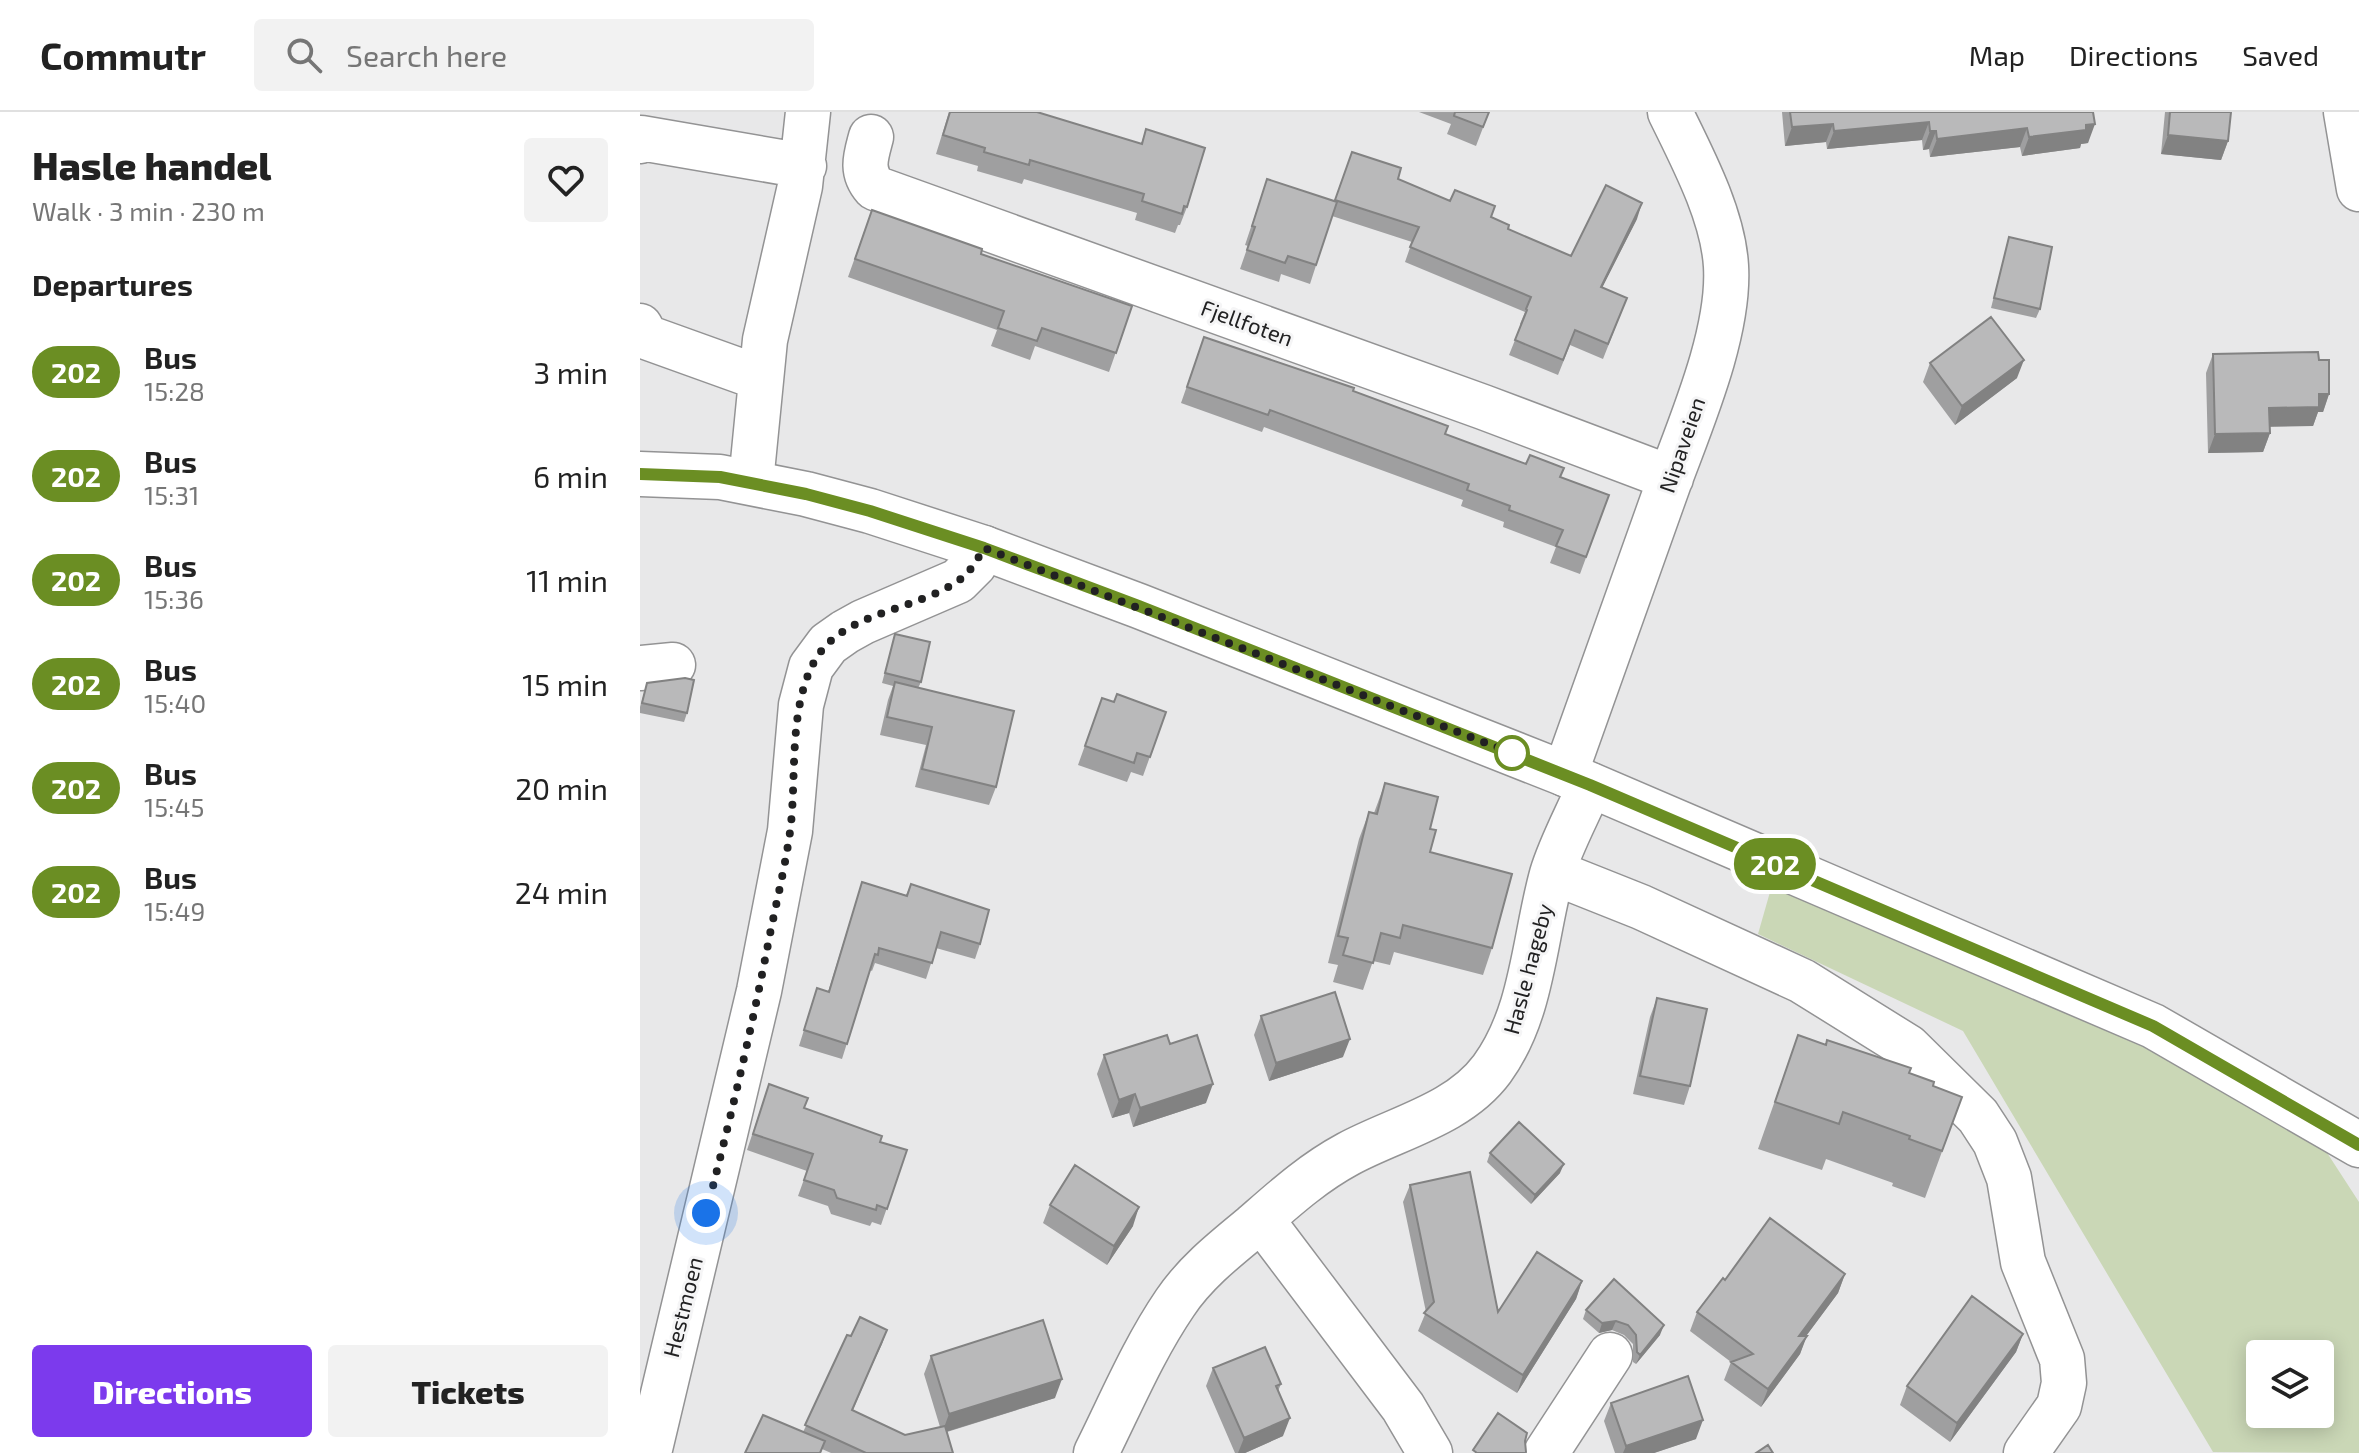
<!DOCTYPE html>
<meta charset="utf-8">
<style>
body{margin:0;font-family:"Exo 2",sans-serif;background:#f2f2f2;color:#222;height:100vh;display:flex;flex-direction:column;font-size:30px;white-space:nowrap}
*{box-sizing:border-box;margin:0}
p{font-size:26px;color:#767676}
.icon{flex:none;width:44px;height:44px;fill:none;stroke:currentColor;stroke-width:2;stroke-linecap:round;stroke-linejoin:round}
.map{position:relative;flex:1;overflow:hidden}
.panel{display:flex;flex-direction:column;background:#fff;width:640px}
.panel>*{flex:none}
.badge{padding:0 16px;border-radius:26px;font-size:28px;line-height:52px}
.controls{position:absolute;left:1606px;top:1228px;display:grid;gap:16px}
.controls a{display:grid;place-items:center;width:88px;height:88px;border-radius:8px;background:#fff;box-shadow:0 4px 20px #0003;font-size:40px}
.you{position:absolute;width:40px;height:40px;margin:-20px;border:6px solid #fff;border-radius:50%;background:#1a73e8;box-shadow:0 0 0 12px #1a73e833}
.map>.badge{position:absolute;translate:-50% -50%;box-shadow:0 0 0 4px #fff}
h2{padding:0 32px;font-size:30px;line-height:72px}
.round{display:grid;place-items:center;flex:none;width:84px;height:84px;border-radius:8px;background:#f2f2f2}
.head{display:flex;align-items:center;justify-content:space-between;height:136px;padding:0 32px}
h1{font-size:38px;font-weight:800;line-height:60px}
.primary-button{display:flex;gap:16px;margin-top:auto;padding:16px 32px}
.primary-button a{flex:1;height:92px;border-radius:8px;background:#7c3aed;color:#fff;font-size:32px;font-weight:800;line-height:92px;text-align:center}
.primary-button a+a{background:#f2f2f2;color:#222}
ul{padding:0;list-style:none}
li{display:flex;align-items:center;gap:24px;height:104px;padding:0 32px}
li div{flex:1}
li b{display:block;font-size:30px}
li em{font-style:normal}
li .badge{min-width:88px;font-weight:700;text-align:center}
header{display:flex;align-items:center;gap:48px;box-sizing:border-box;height:112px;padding:0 40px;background:#fff;border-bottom:2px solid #e0e0e0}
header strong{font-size:38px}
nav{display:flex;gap:44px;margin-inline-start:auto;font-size:28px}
.search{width:560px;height:72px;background:#f2f2f2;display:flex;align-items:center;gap:20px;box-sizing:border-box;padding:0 28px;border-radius:8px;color:#767676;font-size:30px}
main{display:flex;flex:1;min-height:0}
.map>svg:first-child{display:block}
</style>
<header>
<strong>Commutr</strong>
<div class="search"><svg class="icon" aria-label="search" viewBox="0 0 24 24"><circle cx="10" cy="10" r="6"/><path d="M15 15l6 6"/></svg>Search here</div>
<nav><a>Map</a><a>Directions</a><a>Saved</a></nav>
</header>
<main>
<section class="panel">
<div class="head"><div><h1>Hasle handel</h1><p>Walk · 3 min · 230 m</p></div><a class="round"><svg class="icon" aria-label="heart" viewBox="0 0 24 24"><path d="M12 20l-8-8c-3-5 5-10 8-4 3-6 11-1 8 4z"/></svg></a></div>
<h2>Departures</h2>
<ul>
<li><span class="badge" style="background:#6b8e23;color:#fff">202</span><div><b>Bus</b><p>15:28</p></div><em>3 min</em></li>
<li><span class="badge" style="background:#6b8e23;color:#fff">202</span><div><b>Bus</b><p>15:31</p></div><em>6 min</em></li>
<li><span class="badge" style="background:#6b8e23;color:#fff">202</span><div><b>Bus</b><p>15:36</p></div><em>11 min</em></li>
<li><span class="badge" style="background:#6b8e23;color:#fff">202</span><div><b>Bus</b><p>15:40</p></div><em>15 min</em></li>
<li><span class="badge" style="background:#6b8e23;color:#fff">202</span><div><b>Bus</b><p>15:45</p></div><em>20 min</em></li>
<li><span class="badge" style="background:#6b8e23;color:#fff">202</span><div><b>Bus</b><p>15:49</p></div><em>24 min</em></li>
</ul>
<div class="primary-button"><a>Directions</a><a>Tickets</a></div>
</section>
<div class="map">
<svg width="1719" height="1341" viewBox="0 0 1719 1341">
<rect width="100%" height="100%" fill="#e8e8e9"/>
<path fill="#cad7b6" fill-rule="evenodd" d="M1134,766L1479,916L1682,1033L1719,1090V1341L1573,1340L1323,919L1118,822ZM1620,1242H1680V1302H1620Z"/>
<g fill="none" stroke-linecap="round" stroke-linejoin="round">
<g stroke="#939394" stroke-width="47">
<path id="minor" d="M1706,0L1719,77
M231,25C226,44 220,59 235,76L843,295L1031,366
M0,29L1,26L164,54
M0,214L6,225L120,266
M111,370L125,228L160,74L168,0
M0,556L33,553
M925,662C959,565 994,468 1029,370C1052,308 1090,220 1086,154C1083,103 1052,45 1030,0
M913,760L1001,795L1162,869L1268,935L1338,1004L1355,1030L1369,1066L1383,1150L1422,1247L1424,1271L1419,1294L1386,1341
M621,1107L763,1295L790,1341
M9,1341L119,879L150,719L161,593L171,555L188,532L205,520L223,510L318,469L334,453L344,436
M456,1341C481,1291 503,1238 535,1191C555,1161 584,1138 612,1115C643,1088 671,1062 708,1042C756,1016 818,1003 852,957C893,901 894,827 912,762C921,732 938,702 950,673
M906,1341L970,1243"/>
</g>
<g stroke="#939394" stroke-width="47">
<path id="major" d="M0,362L80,365L166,382L230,399L344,436L499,494L925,662L1513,914L1719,1033"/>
</g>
<use href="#minor" stroke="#fff" stroke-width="44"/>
<use href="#major" stroke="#fff" stroke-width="44"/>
</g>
<path fill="#9f9fa0" d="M309,0H397L501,32L506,17L547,95L540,113H538L535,121L495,108L497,101L384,67L382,72L337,59L338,54L296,42Z
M779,0H849L836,34L807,22L811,12Z
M1142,0H1453L1448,31L1441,32L1440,36L1382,44L1380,35L1290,45L1289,37L1283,38L1282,28L1187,37L1186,30L1145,34Z
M1525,0H1591L1588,29L1581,48L1521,42Z
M712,40L758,67L851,106L868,117L931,144L997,107L962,175L987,186L963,247L930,233L918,263L869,243L881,213L880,212L885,200L765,150L772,130L692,104L670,172L641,162L639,170L600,157L608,134L605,133L627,67L694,90Z
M232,98L341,142L492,194L469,260L395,234L390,248L351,234L357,218L208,165Z
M1369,125L1400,197L1396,206L1351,196Z
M564,225L713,279L805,322L969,383L940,462L910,451L916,435L863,415L864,410L821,394L823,388L624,315L622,320L541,291Z
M1573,242L1689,282L1683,300H1678L1673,314H1630V321L1623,340L1568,341L1566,261Z
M1290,251L1377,266L1315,313L1283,270Z
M255,522L281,570L278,576L356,675L349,693L275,675L286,633L240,623L248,588L253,574L242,571Z
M7,571L47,601L44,610L0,601V595Z
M462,586L474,590L526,600L503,664L491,660L487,670L438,653Z
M745,671L790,717V740L852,836L843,863L754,840L750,853L733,849L723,878L693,870L698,853L688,851L719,727L729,700L734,701Z
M222,770L266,783L271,772L340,832L335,847L296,836L286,867L235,851L232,859L230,858L202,947L159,934L177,876L188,880Z
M1017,886L1050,974L1044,993L993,982L1010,905Z
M621,904L703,945L629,969L614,923Z
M1158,923L1269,961L1293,974L1322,985L1285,1086L1252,1074L1253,1071L1186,1047L1182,1058L1118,1037Z
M530,932L566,991L493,1015L489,1001L472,1006L457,962L464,943Z
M129,972L164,996L240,1030L267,1038L241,1113L232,1110L230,1114L191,1102L188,1094L158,1084L167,1059L107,1038Z
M850,1041L920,1061L891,1092L847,1050Z
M770,1073L858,1200L942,1169L936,1187L877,1281L778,1219L786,1200L763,1090Z
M410,1093L493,1114L467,1153L403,1111Z
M1205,1162L1198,1181L1166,1224L1160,1242L1121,1295L1084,1268L1091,1250L1050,1219L1057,1200L1085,1168Z
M946,1198L1020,1223L996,1252L993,1250V1232L984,1223L972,1218L959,1221L943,1207Z
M247,1218L213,1298L265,1323L300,1315L284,1262L291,1244L415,1286L307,1320L313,1341H191L182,1337L181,1341H105L163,1320L211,1224Z
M1383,1222L1376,1240L1310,1330L1260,1293L1267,1274Z
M573,1256L641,1272L638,1279L643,1324L605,1341H595L566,1274Z
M971,1291L1056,1327L1014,1341H975L964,1309Z"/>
<path fill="#828282" d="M1289,10L1282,28L1187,37L1194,19Z
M1193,12L1186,30L1145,34L1152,15Z
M1455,12L1448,31L1441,32L1440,36L1382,44L1389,25Z
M1387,16L1380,35L1290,45L1297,27Z
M1290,19H1296L1289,37L1283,38Z
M1528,23L1588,29L1581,48L1521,42Z
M1002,91L997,107L955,190L961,175Z
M1384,248L1377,266L1315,313L1322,294Z
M1679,282H1689L1683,300H1678L1673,314L1622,315L1629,296Z
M1630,321L1623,340L1568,341L1575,322Z
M710,927L703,945L629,969L636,951Z
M573,972L566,991L493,1015L500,996Z
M495,982L489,1001L472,1006L479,988Z
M924,1052L920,1061L891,1092L895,1083Z
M499,1095L493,1114L467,1153L474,1134Z
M1205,1162L1198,1181L1152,1243L1159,1224Z
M942,1169L936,1187L877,1281L883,1263Z
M976,1209L972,1218L959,1221L962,1211Z
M1024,1213L1020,1223L996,1252L1000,1243Z
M247,1218L242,1232L220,1279L225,1265Z
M1383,1222L1376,1240L1310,1330L1317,1311Z
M1167,1224L1160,1242L1121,1295L1128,1277Z
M422,1267L415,1286L302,1321L309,1302Z
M650,1306L643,1324L605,1341H598L604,1326Z
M1063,1308L1056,1327L1014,1341H983L986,1334Z"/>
<path fill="#b9b9ba" stroke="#828282" stroke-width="2" d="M310,0H397L502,32L506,17L565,36L547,95L544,94L542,102L502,89L504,82L390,48L389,53L344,40L345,36L303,23Z
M815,0H849L843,15L814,4Z
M1150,0H1453L1455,12L1446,13V18L1389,25L1387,16L1297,27L1296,19H1290L1289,10L1194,19L1193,12L1152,15Z
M1530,0H1591L1588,29L1528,23Z
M712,40L761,56L758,67L810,89L815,78L855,94L851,105L869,113L868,117L931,144L966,73L1002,91L961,175L987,186L968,232L935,218L923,248L875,228L887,198L886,197L891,185L770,135L779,115L695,88Z
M627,67L697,90L676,153L648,144L645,151L607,138L615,115L612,114Z
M232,98L342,137L341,142L492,194L476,241L402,216L397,229L358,216L364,199L215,147Z
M1369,125L1412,135L1400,197L1354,186Z
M1351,205L1384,248L1322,294L1290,251Z
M564,225L714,276L713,279L808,314L805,322L886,352L890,343L924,356L920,365L969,383L946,445L916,434L923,418L869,398L870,394L827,378L829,372L630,298L628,303L547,275Z
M1678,240L1679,248H1689V282H1679V295L1629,296L1630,321L1575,322L1573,242Z
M255,522L290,530L281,570L245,561Z
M45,566L54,568L47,601L2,591L7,571Z
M255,570L374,599L356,675L282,657L292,615L247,605Z
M477,582L526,600L510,645L497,641L494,651L445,634L462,586L474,590Z
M745,671L798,685L790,717L796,718L790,740L872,762L852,836L763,813L760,826L741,821L733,851L703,843L708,826L698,824L729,700L737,702Z
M222,770L267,784L271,772L349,798L340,832L301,820L292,851L239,836L238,843L235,842L207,932L164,918L177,876L189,880Z
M695,880L710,927L636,951L621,904Z
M1017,886L1067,897L1050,974L1000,964Z
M527,923L530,932L557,923L573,972L500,996L495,982L479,988L464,943Z
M1158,923L1186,933L1187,928L1271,956L1269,961L1294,970L1293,974L1322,985L1302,1039L1269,1027L1270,1024L1203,1000L1199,1012L1135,990Z
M129,972L168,986L164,996L242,1024L240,1030L267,1038L247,1097L237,1093L236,1098L197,1086L194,1078L164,1068L173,1042L113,1022Z
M879,1010L924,1052L895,1083L850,1041Z
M435,1053L499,1095L474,1134L410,1093Z
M830,1060L858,1200L897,1140L942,1169L883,1263L784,1201L794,1190L770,1073Z
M1130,1106L1205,1162L1159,1224H1167L1128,1277L1091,1250L1113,1242L1057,1200L1083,1166L1085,1168Z
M974,1167L1024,1213L1000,1243L997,1240L996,1223L988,1213L976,1209L962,1211L946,1198Z
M1332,1184L1383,1222L1317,1311L1267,1274Z
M220,1205L247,1218L212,1298L265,1323L305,1314L313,1341H226L165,1313L207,1223L211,1224Z
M403,1208L422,1267L309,1302L291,1244Z
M625,1235L641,1272L636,1274L650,1306L604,1326L573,1256Z
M1048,1264L1063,1308L986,1334L971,1291Z
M858,1301L887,1321L885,1329L886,1340L885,1341H837L833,1338Z
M123,1303L185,1329L180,1341H105Z
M1128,1333L1133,1341H1116Z"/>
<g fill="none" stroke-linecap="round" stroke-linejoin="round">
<g stroke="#fff" stroke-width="18">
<path id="line" d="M0,362L80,365L166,382L230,399L344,436L499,494L950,673L1513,914L1719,1033"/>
</g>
<use href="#line" stroke="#6b8e23" stroke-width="12"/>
<path stroke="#212122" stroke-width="8" stroke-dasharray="0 14.4" d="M66,1101C90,1009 112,916 130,822C137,788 145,755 150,720C157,668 148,601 173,552C200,499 274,500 318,469C330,461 337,448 344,436L872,641"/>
</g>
<circle fill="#fff" stroke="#6b8e23" stroke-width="4" cx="872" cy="641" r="16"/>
<g text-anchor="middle" stroke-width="6" stroke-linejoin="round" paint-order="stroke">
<g font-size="22" fill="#212122" stroke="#f5f5f6">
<text transform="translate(607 211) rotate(20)" y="8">Fjellfoten</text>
<text transform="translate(1042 333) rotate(-71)" y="8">Nipaveien</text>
<text transform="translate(888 857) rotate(-75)" y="8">Hasle hageby</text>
<text transform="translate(43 1195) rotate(-76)" y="8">Hestmoen</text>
</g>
</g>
</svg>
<div class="controls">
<a><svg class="icon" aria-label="layers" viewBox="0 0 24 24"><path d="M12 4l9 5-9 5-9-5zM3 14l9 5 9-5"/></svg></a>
</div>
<div class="you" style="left:66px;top:1101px"></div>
<b class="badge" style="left:1135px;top:752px;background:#6b8e23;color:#fff">202</b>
</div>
</main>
